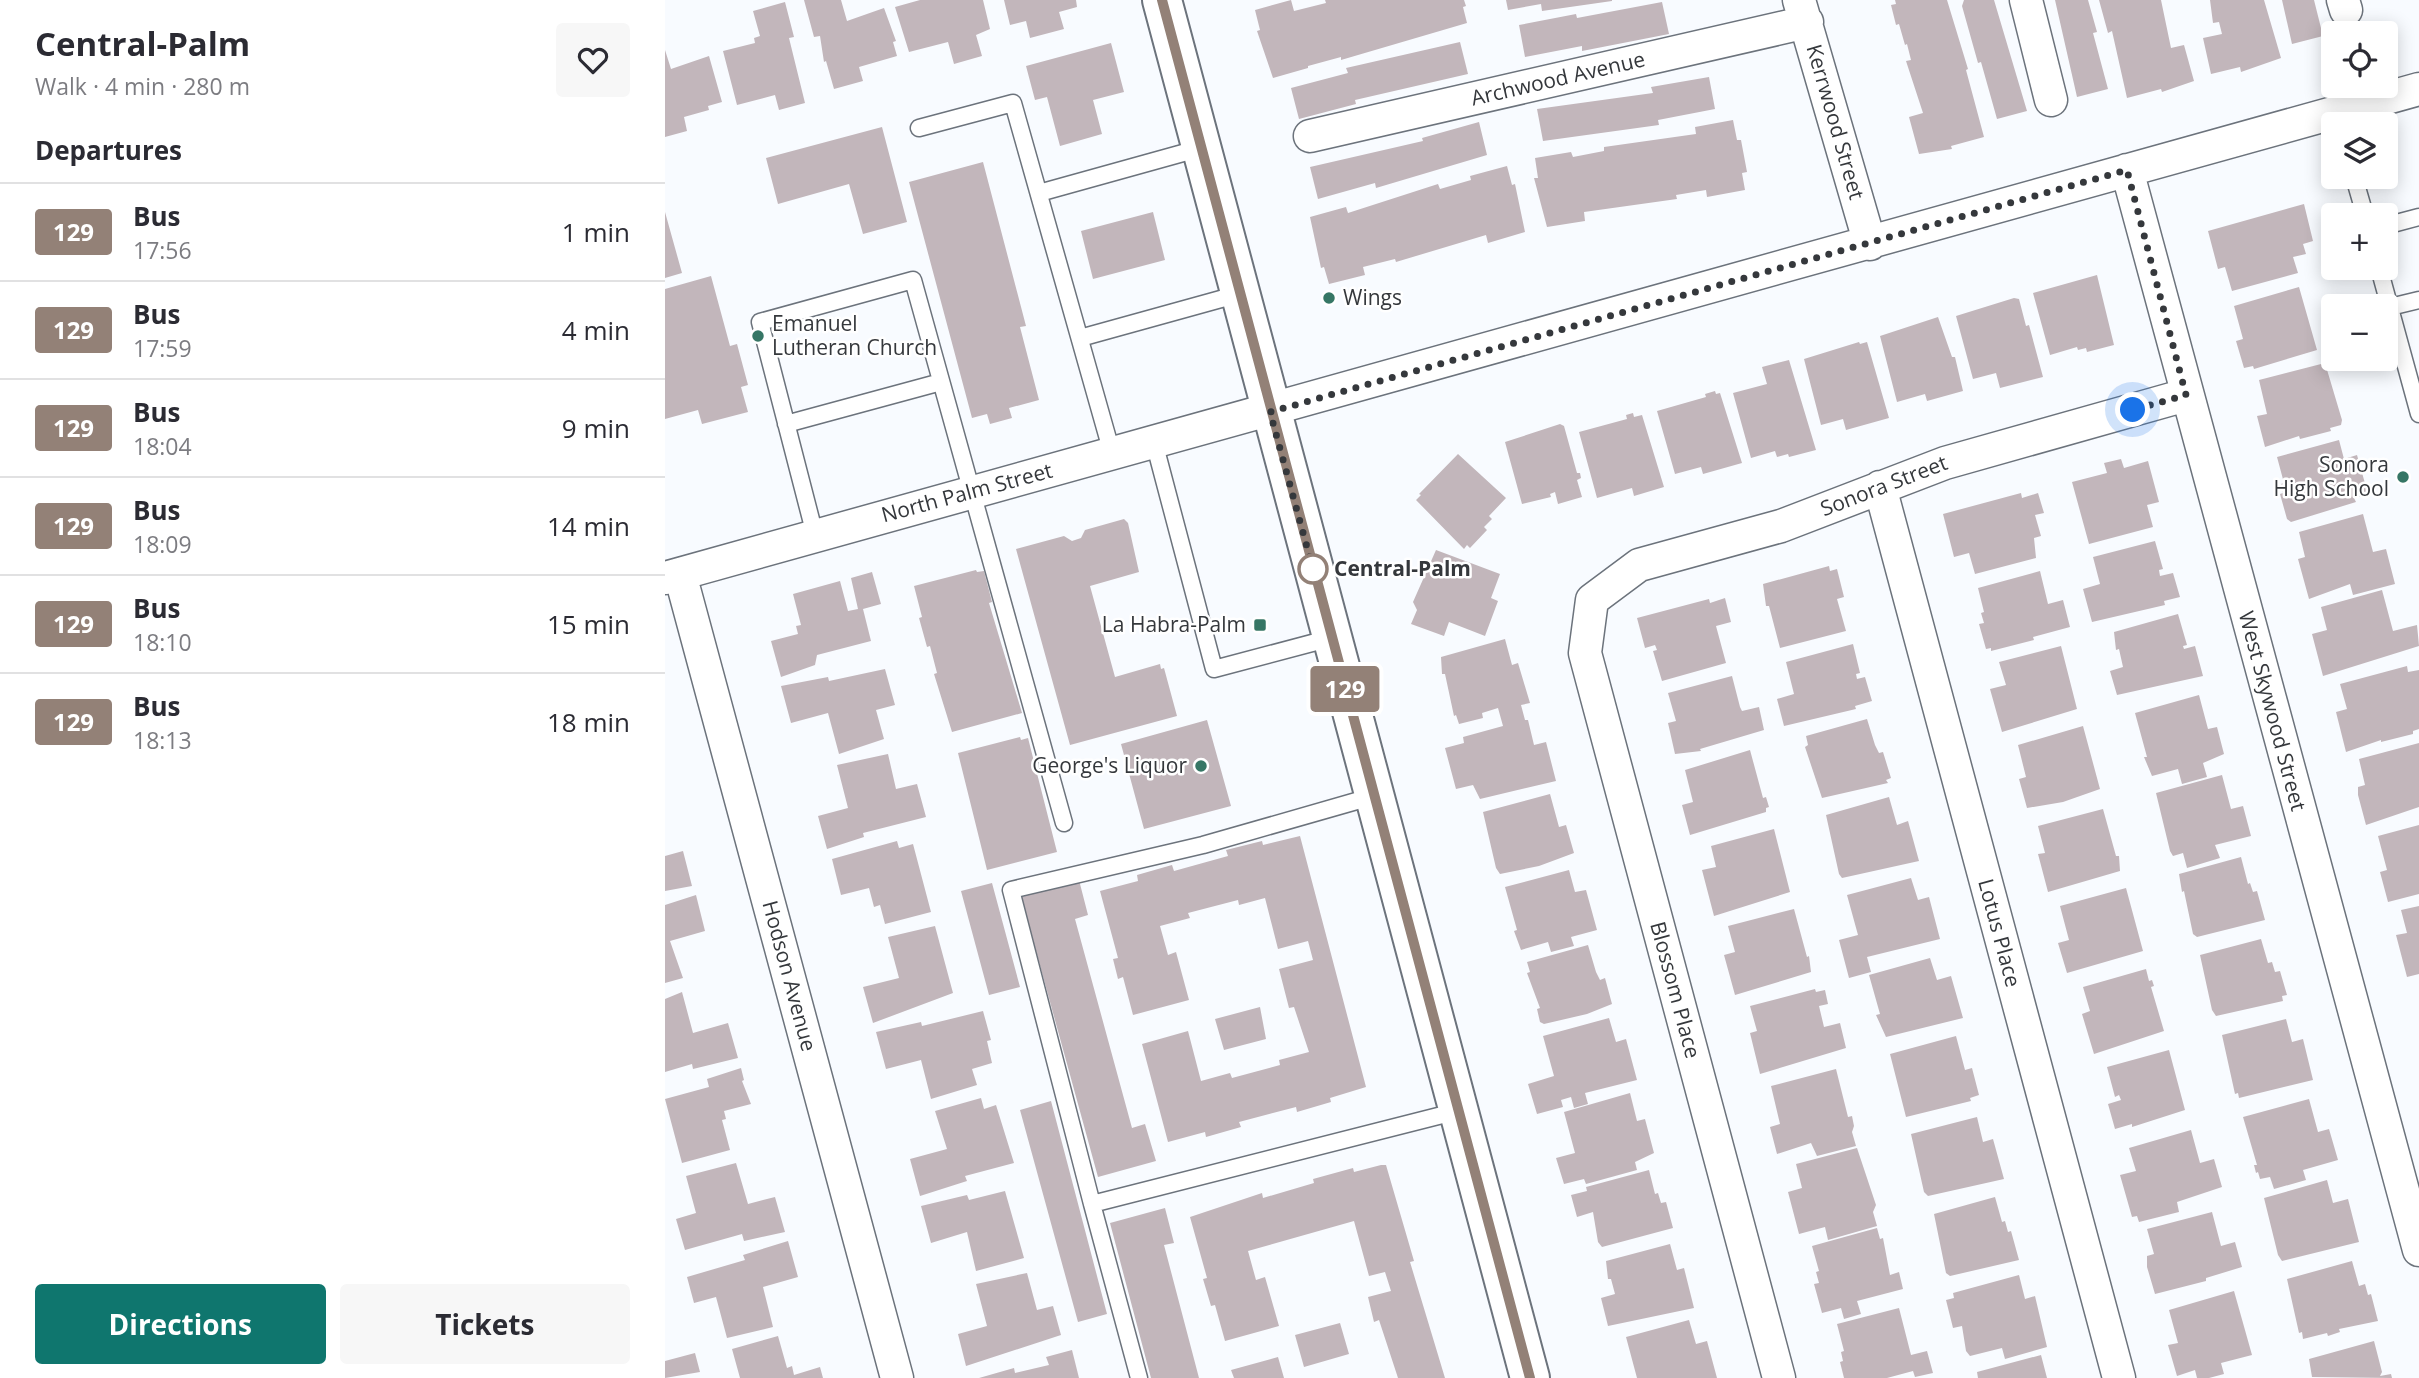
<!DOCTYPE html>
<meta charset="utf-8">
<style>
body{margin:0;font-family:"Open Sans",sans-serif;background:#f7f7f7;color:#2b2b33;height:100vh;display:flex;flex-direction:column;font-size:26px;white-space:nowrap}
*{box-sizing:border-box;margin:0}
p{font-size:23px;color:#7c7c81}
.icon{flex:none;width:38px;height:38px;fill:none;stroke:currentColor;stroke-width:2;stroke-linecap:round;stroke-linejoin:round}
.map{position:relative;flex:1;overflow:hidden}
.details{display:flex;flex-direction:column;background:#fff;width:665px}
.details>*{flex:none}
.badge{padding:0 14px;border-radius:5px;font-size:24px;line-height:46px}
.buttons{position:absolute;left:1656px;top:21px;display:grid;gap:14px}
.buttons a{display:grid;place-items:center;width:77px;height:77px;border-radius:7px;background:#fff;box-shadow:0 4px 18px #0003;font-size:35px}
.you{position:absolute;width:35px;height:35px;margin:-18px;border:5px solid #fff;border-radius:50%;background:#1a73e8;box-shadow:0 0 0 10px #1a73e833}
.map>.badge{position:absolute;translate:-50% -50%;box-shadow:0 0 0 4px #fff}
h2{padding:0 35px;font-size:26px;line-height:63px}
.round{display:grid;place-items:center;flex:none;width:74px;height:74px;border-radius:7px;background:#f7f7f7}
.overview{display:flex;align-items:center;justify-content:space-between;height:119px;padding:0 35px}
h1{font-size:33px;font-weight:700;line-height:52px}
.action{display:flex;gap:14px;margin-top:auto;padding:14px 35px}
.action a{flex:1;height:80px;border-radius:7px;background:#0f766e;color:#fff;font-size:28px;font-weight:700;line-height:80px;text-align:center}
.action a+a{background:#f7f7f7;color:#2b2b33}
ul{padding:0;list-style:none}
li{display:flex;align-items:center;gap:21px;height:98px;padding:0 35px;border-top:2px solid #e1e1e2}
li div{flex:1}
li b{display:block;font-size:26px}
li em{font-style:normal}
li .badge{min-width:77px;font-weight:700;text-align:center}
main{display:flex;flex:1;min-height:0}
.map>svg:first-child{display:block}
</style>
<main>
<section class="details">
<div class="overview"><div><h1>Central-Palm</h1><p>Walk · 4 min · 280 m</p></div><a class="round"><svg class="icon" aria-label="heart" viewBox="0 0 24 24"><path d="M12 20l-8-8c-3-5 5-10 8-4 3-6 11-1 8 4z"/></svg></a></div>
<h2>Departures</h2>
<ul>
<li><span class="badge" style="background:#938177;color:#fff">129</span><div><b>Bus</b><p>17:56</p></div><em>1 min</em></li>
<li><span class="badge" style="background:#938177;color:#fff">129</span><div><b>Bus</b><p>17:59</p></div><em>4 min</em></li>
<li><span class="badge" style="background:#938177;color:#fff">129</span><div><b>Bus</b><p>18:04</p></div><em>9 min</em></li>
<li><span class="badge" style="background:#938177;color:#fff">129</span><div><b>Bus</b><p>18:09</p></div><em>14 min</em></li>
<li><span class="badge" style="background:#938177;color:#fff">129</span><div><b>Bus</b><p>18:10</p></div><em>15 min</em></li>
<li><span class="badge" style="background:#938177;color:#fff">129</span><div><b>Bus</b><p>18:13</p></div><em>18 min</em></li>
</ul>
<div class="action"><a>Directions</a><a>Tickets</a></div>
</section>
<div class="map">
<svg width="1754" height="1378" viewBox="0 0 1754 1378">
<rect width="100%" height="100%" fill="#f8fbff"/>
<path fill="#c2b6bb" d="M139,0H176L182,21L219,8L231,41L228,42L232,56L194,67L198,81L169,89L161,61L159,62L155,36L149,37Z
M255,0H318L325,29L311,35L317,56L289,64L283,42L244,52L230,7Z
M339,0H411L412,7L394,12L399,29L365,38L361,21L345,25Z
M626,0L629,11L661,3L660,0H799L801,6L798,7L802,23L676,60V57L643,66V68L608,78L592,31L595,30L590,10Z
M841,0H947V1L877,11L876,4L843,10Z
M1230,0H1282L1303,69L1301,70L1319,137L1286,146L1287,149L1254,154L1244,117L1258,113L1241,61L1246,60L1242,44L1240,45L1234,24L1231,25L1226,5L1231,4Z
M1299,0H1329L1362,111L1332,119L1316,62L1313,63L1297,6Z
M1390,0H1423L1432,32L1428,33L1443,89L1412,97Z
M1434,0H1496L1506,48L1519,45L1529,81L1497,92L1496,89L1462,98L1447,31L1443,33Z
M1545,0H1599L1616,58L1576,72L1575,67L1546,74L1538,38L1557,34L1554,22L1548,23Z
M1617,0H1649L1658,36L1627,44Z
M120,2L129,37L124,38L140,103L114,110L110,95L72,105L58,51L90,43L89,38L95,36L88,11Z
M997,2L1004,34L917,51V46L860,57L854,25L911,14L912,18Z
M795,42L803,74L690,100L691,104L634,119L626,88L683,73L681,68Z
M446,43L459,92L428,100L437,134L395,146L382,97L370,100L361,66Z
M0,50L6,69L44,56L57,102L43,106L44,110L19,117L22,131L0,137Z
M1044,77L1050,109L993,120L994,125L878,141L872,109L988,93L986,87Z
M1068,120L1072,140H1076L1082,172L1077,173L1080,190L1042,197L1041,190L1011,195L1012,199L919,212L920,221L882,227L869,178H873L870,158L906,152L908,157L939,151V147L1031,134L1030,127Z
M814,122L822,155L711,188L710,183L653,199L645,167L758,141L757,138Z
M217,127L242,222L198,234L184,184L113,204L101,158Z
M318,162L361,326L355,327L374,400L344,408L347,418L325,424L322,414L307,418L244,182Z
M842,166L847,185L850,184L860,232L823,243L821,235L731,262L730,259L698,267L700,275L664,284L659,267L656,268L645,217L681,207L683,213L773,184L775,189L806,180L805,176Z
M1639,204L1648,241L1638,244L1641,254L1628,257L1633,273L1567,291L1560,267L1553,269L1543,231Z
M0,212L17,273L0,278Z
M488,212L500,260L428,279L416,231Z
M1432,275L1449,345L1422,352L1421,348L1413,350L1412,347L1385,355L1368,293Z
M46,276L65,346L72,344L83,385L76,387L83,412L37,424L33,410L0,419V289Z
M1634,287L1652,350L1589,369L1588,366L1579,368L1571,341L1578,339L1569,306Z
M1349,298L1354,299L1361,326L1364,325L1378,377L1335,388L1331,373L1308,379L1291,316Z
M1273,317L1287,357H1290L1298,391L1262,401L1260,394L1232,402L1215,336Z
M1194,342L1195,344L1202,342L1224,418L1181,430L1178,419L1156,425L1139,359Z
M1124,360L1151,450L1124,457L1123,454L1112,457L1110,451L1086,458L1068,393L1102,384L1097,367Z
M1660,363L1677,420L1676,425L1665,428L1666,431L1635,439L1634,436L1600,447L1592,416L1602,414L1594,380Z
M1050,391L1051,394L1055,393L1077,463L1038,474L1036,467L1010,474L992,411L1041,397L1040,394Z
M968,413L969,417L977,415L999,487L969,496L967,488L932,498L914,432L962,419L961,415Z
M895,424L899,426L912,473H915L916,478L912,480L917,497L893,504L890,492L885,494L886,497L857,504L840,442Z
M1674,440L1679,459L1692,455L1703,494L1689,498L1691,502L1626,522L1622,519L1615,494L1618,493L1616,484L1619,483L1612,457Z
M793,454L841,498L824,516L827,519L819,527L822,530L805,548L802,545L799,549L751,500L756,495L754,494Z
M1456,459L1459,468L1483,461L1494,502L1482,505L1488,527L1424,544L1407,482L1442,473L1439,463Z
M1356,493L1357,498L1373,493L1379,513L1370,515L1376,536L1369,538L1371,558L1310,574L1304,553L1289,557L1278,514Z
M1698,514L1708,552L1721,549L1730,584L1688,595L1685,584L1644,599L1633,559L1640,557L1634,532Z
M459,519L463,523L474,572L425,586L450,677L495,664L496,669L499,668L512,716L405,745L351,549L399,536L407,541L416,538L420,530Z
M1490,541L1498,569L1494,570L1495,576L1508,573L1515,597L1499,601L1500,605L1427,622L1418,589L1435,584L1428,557Z
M771,550L835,574L826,598L833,601L820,636L784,622L779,636L746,624L752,610L748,602Z
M1164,566L1165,571L1172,569L1179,597L1172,599L1181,631L1115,648L1104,606H1101L1098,584Z
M311,570L312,572L319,571L327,602L324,603L357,713L287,732L269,674L272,673L265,646L262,647L254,618L257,617L249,586Z
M1375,571L1383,604L1398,600L1405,627L1368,637L1369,640L1326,651V648L1321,649L1314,624L1319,623L1316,613L1319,612L1313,588Z
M207,572L216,604L198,609L206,641L152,655L150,665L116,677L106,641L133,634L131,626L136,625L128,594L175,581L183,611L193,609L186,578Z
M1717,590L1728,631L1752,625L1754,646L1658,676L1647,634L1662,630L1656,607Z
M1060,598L1066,622L1051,626L1061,663L997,681L988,651L992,650L990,645L980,648L972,618L1044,599L1045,603Z
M1513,614L1522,645L1518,646L1519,649L1530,646L1538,676L1452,695L1445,671L1458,667L1454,649L1451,650L1449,632Z
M840,639L847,665L853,663L865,703L856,705L860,720H863L869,745L881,742L891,781L815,799L808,785L791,789L780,748L799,743L798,737L838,726L833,708L817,713L818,718L794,724L791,715L789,716L780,674H777L776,657Z
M1188,644L1195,673L1191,674L1192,679L1200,677L1207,701L1190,706L1191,709L1119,726L1112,699L1129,694L1121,662Z
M1396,646L1412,709L1337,732L1325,689L1341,685L1334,662Z
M1742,666L1743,672L1754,670V729L1748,731V734L1716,742V740L1681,752L1671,712L1682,709L1675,684Z
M220,669L230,705L211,710L219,739L174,754L163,713L126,723L116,686L163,677L164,681Z
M1067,676L1075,707L1077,711L1094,707L1099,730L1035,749L1036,751L1010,754L1003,723L1011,721L1003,693Z
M1534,695L1543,729L1552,727L1559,754L1538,763L1542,777L1517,784L1513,769L1487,776L1479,757H1482L1470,713Z
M1202,719L1210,745L1214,753L1218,752L1226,778L1221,780L1223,783L1157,798L1140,747L1143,745L1141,736Z
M542,720L566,806L479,829L456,744Z
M1418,726L1435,789L1398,802L1362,808L1354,779L1361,777L1353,745Z
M355,737L356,740L363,738L392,852L322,870L293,753Z
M1754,743V807L1701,825L1693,795V787L1700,785L1694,759Z
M1085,750L1098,798L1101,797L1104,807L1101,808V812L1025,835L1017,805L1028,802L1020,770Z
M223,754L231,789L252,784L261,817L198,833L199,837L162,849L153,816L183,808L172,765Z
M1557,775L1566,809L1578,806L1586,836L1550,845L1555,858L1522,868L1518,853L1508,856L1505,851L1491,793Z
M885,794L894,827L901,825L909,853L874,866L835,874L831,868L818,812Z
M1224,797L1232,825L1243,821L1254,861L1177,878L1174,874L1161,815Z
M1438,809L1451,856H1454L1455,871L1383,892L1373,854L1380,853L1373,826Z
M1754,825V894L1723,902L1715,872L1722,870L1713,836Z
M1109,829L1125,892L1049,916L1037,870L1051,867L1046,846Z
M635,836L701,1087L665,1098L666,1102L632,1112L631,1107L574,1122L576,1127L541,1137L540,1132L503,1142L477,1044L523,1031L536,1081L565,1073L567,1078L615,1065L614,1060L644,1052L629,1007L624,1008L614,969L648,960L643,941L613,949L600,898L574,905L573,900L523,913L525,918L495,926L503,955L511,952L524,1000L468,1015L458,977L453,979L448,959L453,958L435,891L473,881L472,875L507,865L509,871L563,856L561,850L597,841L598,845Z
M232,841L234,848L248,844L266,912L220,924L215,905L209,907L204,888L176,895L167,859Z
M18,851L27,886L0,891V856Z
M1576,857L1583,884L1585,883L1588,892L1592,891L1600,920L1532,937L1528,934L1519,891L1517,892L1514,874Z
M904,870L910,892L921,890L932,930L906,937L909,946L886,952L883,942L856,950L849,931L852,930L840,887Z
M1246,878L1253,900L1264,897L1275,939L1202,957L1206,972L1184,978L1174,940L1193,935L1182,895Z
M414,880L423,915L410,919L467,1128L480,1124L491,1161L433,1177L356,896Z
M327,883L355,987L324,995L296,891Z
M1461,888L1478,951L1402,973L1393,943L1404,940L1395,906Z
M31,895L40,931L5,941L18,978L0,983V905Z
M1754,906V974L1742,977L1731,935L1742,933L1736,910Z
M1129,909L1142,957L1144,956L1146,972L1070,995L1059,955L1070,952L1063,926Z
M270,926L288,993L208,1023L198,987L234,978L223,937Z
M1596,939L1603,963L1607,962L1610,972L1615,971L1622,995L1617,996L1618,1001L1551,1016L1547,1010L1535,955Z
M923,945L931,972L935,980L940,978L947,1004L922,1014L879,1024L875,1022L872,1009L875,1008L862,973L865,972L862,962Z
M1265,958L1272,980L1286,976L1298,1018L1221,1037L1211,1015L1215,1014L1204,975Z
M1481,969L1484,981L1487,980L1489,986L1486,987L1499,1031L1429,1054L1417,1014L1425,1011L1418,987Z
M1150,989L1151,992L1160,990L1163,1004L1154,1006L1159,1027L1175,1023L1181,1048L1095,1074L1085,1033L1092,1031L1085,1006Z
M17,992L28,1033L63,1023L73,1058L28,1069L27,1064L0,1072V999Z
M595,1007L601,1039L559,1050L550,1019Z
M318,1011L326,1040L322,1041L327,1063L307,1069L312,1085L266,1099L256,1060L221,1069L211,1032L256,1022L257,1026Z
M944,1018L951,1042L961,1039L972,1080L920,1093L923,1104L909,1108L906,1097L896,1100L898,1107L872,1114L863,1084L889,1076L878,1036Z
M1621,1019L1627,1042L1638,1039L1648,1080L1574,1098L1573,1093L1570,1094L1557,1035Z
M1291,1036L1300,1070L1307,1068L1314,1095L1305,1098L1306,1101L1241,1117L1225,1054Z
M1504,1050L1520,1110L1467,1127V1124L1450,1129L1443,1104L1456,1100L1454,1095L1450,1097L1442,1067Z
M76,1068L79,1080L77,1081L86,1104L59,1111L61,1119L57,1120L65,1150L17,1163L0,1099L44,1087L42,1079Z
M1171,1069L1183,1117L1187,1116L1189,1126L1187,1132L1191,1146L1152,1156L1146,1143L1112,1154L1105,1127L1115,1124L1106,1086Z
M965,1093L972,1121L980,1119L989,1153L970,1162L972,1170L921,1184L919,1179L899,1184L891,1158L910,1153L899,1112Z
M316,1098L319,1109L331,1105L349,1163L300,1176L302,1181L255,1196L245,1159L282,1149L270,1111Z
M1644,1099L1653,1132L1664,1129L1673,1160L1638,1170L1641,1180L1609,1189L1605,1177L1595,1179L1593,1172L1591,1173L1589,1165H1592L1578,1117Z
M386,1101L442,1314L413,1322L355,1110Z
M1312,1117L1318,1142L1328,1139L1339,1179L1263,1196L1259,1192L1246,1134Z
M1526,1130L1535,1163L1549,1159L1557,1187L1512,1202L1514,1212L1474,1222L1472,1216L1467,1217L1455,1175L1471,1171L1464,1148Z
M1192,1148L1211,1205L1208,1212L1212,1226L1163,1240L1160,1227L1134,1234L1123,1192L1137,1188L1131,1164Z
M71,1163L83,1204L110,1197L120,1232L79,1241L77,1234L20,1250L11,1219L31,1213L21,1176Z
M716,1165H721L749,1261L745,1262L780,1378H733L714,1320L709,1322L703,1297L726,1291L720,1272L704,1276L689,1221L583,1251L591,1280L600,1277L614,1326L560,1341L550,1305L546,1306L538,1279L542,1278L525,1217L597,1193L598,1198L649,1183L648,1179L688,1168L689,1172Z
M984,1170L990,1194L993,1193L996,1203L1001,1202L1008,1228L937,1247L933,1242L928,1212L912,1217L906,1195L922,1191L921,1187Z
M1662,1180L1668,1203L1683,1199L1694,1242L1617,1261L1613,1255L1599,1198Z
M340,1191L359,1258L311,1271L302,1232L266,1243L256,1206L302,1195L304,1200Z
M1330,1197L1337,1222L1340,1221L1343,1232L1346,1231L1354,1260L1285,1276L1281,1273L1269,1214Z
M500,1208L509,1243L499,1245L534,1378H486L445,1223Z
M1547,1212L1556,1246L1570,1242L1577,1267L1541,1278V1281L1490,1294L1482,1267V1256L1489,1254L1482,1229Z
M1212,1228L1215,1239L1218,1238L1225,1275L1234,1272L1238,1289L1192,1301L1196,1314L1179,1319L1176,1308L1157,1313L1149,1284L1154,1283L1151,1272L1154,1271L1147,1246Z
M123,1241L133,1277L98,1287L108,1327L62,1338L51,1297L29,1303L22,1277L80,1260L78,1255Z
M1005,1244L1012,1270L1019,1268L1029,1308L943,1326L936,1298L950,1294L946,1279H943L941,1261Z
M1687,1261L1694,1286L1700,1284L1703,1295L1706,1294L1713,1321L1674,1329L1675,1332L1663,1336L1662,1333L1638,1339L1637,1332L1634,1333L1622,1279Z
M362,1273L372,1310L388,1306L396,1335L301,1366L293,1334L322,1326L311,1284Z
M1354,1275L1360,1299L1370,1296L1382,1347L1340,1359L1337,1348L1305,1356L1301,1351L1297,1326L1288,1328L1281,1300L1289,1298L1288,1293Z
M1569,1291L1587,1355L1556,1363L1559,1374L1544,1378H1532L1530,1370L1512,1376L1503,1345L1513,1343L1504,1310Z
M1234,1308L1246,1355L1262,1351L1268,1373L1250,1377L1248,1371L1222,1378H1179L1175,1362L1178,1361L1176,1352L1179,1351L1172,1324Z
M1024,1320L1031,1344L1042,1341L1052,1378H972L961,1337Z
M675,1323L684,1354L639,1367L630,1335Z
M113,1336L122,1368L127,1366L129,1375L155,1367L158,1378H75L67,1349Z
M1709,1341L1717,1372L1715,1376L1726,1374L1727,1378L1647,1377L1644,1359Z
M407,1350L414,1378H314L349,1368L350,1373L384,1365L381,1357Z
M30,1353L35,1372L0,1378V1361Z
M1376,1355L1382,1378H1313L1312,1372Z
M613,1357L619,1378H569L566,1370Z"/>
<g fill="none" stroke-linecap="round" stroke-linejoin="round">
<g stroke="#6c737c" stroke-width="19">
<path id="service" d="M254,128L348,103L447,453
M1689,177L1700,215
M374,193L536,148
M1720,226L1754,217
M1714,268L1754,414
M1725,307L1754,300
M415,338L574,294
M121,424L276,382
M489,442L549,669L666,638
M150,535L95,322L248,280C297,461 350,641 399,823
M709,796L538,845L346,890L427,1204L793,1111
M427,1204L474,1378"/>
</g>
<g stroke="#6c737c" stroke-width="35">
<path id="minor" d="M1134,0L1205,244
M1361,0L1386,100
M1678,0L1681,10
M645,136L1142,22
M1462,170L1754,1250
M1215,487L1454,1378
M15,574L232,1378
M0,578L1754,89
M1114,1378L920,653L927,600L974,565L1116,526L1280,463L1521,395"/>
</g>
<g stroke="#6c737c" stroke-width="42">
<path id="secondary" d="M497,0L865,1378"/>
</g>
<use href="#service" stroke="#fff" stroke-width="16"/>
<use href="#minor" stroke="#fff" stroke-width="32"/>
<use href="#secondary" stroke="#fff" stroke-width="38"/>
</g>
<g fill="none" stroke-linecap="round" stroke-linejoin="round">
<g stroke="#fff" stroke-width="16">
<path id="line" d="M497,0L865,1378"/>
</g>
<use href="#line" stroke="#938177" stroke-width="10"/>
<path stroke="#35383c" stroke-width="7" stroke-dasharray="0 12.6" d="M648,569L605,412L1462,170L1521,395L1468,410"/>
</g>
<g fill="#367665" stroke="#fff" stroke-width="2.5">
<circle cx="664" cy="298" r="7"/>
<circle cx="93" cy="336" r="7"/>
<circle cx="1738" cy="477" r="7"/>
<rect x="588" y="618" width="14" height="14" rx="3.5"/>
<circle cx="536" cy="766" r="7"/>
</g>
<circle fill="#fff" stroke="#938177" stroke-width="3.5" cx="648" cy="569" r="14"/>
<g text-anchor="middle" stroke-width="5" stroke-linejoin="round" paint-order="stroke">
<g font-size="21" fill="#35383c" stroke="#fff">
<text transform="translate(893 79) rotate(-13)" y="7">Archwood Avenue</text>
<text transform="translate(1170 122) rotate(74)" y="7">Kerrwood Street</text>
<text transform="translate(1219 486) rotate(-21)" y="7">Sonora Street</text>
<text transform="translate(302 493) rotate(-15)" y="7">North Palm Street</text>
<text transform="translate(1607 711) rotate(75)" y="7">West Skywood Street</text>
<text transform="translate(1334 933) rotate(75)" y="7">Lotus Place</text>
<text transform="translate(124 976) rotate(75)" y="7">Hodson Avenue</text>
<text transform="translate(1010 990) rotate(75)" y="7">Blossom Place</text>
</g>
<g font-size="21" fill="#35383c" stroke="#fff" text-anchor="end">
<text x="678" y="305" text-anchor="start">Wings</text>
<text x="107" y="331" text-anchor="start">Emanuel<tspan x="107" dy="24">Lutheran Church</tspan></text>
<text x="1724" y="472">Sonora<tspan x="1724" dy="24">High School</tspan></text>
<text x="581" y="632">La Habra-Palm</text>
<text x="522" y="773">George's Liquor</text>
</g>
<g font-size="21" font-weight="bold" fill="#35383c" stroke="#fff" text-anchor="start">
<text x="669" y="576">Central-Palm</text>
</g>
</g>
</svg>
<div class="buttons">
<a><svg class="icon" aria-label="locate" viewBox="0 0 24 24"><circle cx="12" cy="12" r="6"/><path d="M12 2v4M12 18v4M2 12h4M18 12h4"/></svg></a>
<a><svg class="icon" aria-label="layers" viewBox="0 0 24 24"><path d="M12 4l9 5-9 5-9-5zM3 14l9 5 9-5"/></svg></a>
<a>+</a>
<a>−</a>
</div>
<div class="you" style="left:1468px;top:410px"></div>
<b class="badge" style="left:680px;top:689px;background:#938177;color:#fff">129</b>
</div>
</main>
